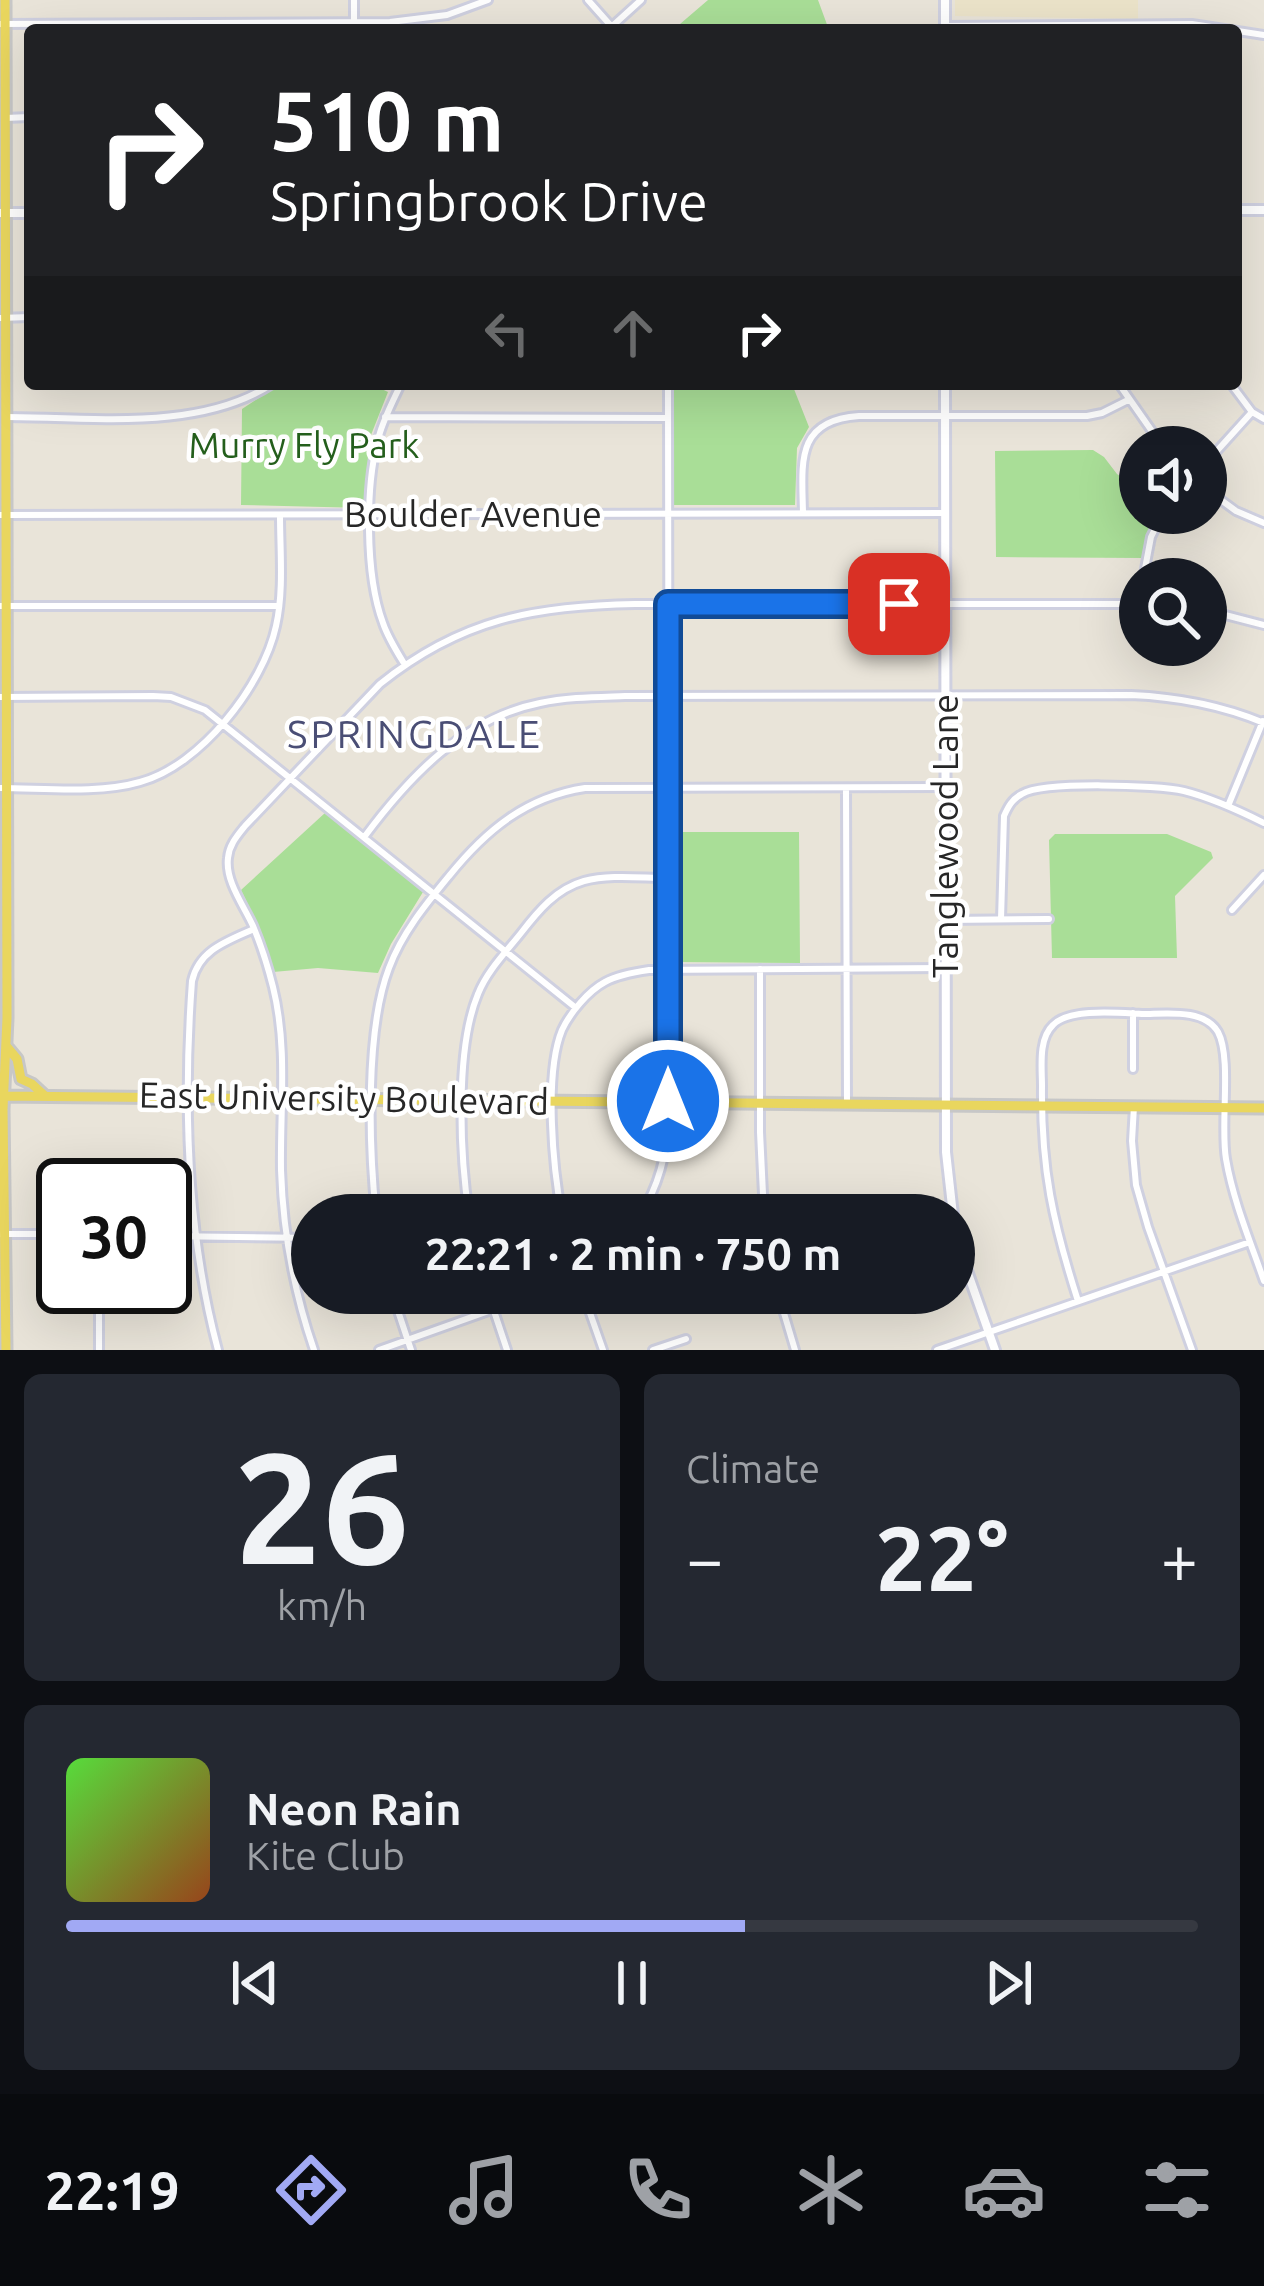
<!DOCTYPE html>
<meta charset="utf-8">
<style>
body{margin:0;font-family:Ubuntu,sans-serif;background:#242831;color:#f1f3f6;height:100vh;display:flex;flex-direction:column;font-size:45px;white-space:nowrap}
*{box-sizing:border-box;margin:0}
p{font-size:39px;color:#9ea1a6}
.icon{flex:none;width:66px;height:66px;fill:none;stroke:currentColor;stroke-width:2;stroke-linecap:round;stroke-linejoin:round}
.map{position:relative;height:1350px;overflow:hidden}
.sheet{display:flex;flex-direction:column;gap:24px;padding:24px;background:#0d0f14;flex:1}
.sheet>*{flex:none}
.top-card{position:absolute;left:24px;top:24px;width:1218px;height:366px;border-radius:12px;box-shadow:0 12px 48px #0002;background:#202124;color:#fff;overflow:hidden}
.controls{position:absolute;left:1119px;top:426px;display:grid;gap:24px}
.controls a{display:grid;place-items:center;width:108px;height:108px;border-radius:50%;background:#171b24;box-shadow:0 12px 48px #0002;font-size:60px}
.speed{position:absolute;left:36px;top:1158px;display:flex;gap:24px;font-size:60px;font-weight:700;text-align:center}
.speed>*{display:grid;place-content:center;width:156px;height:156px;border-radius:50%;background:#171b24;box-shadow:0 12px 48px #0002;line-height:1}
.speed .limit{border:6px solid #111;border-radius:18px;background:#fff;color:#111}
.pin{position:absolute;display:grid;place-items:center;width:102px;height:102px;color:#fff;margin:-51px;border-radius:24px;box-shadow:0 6px 18px #0006}
.me{position:absolute;width:132px;margin:-66px;rotate:0deg;stroke-linejoin:round;filter:drop-shadow(0 0 9px #0008)}
.turn{display:flex;align-items:center;gap:42px;height:252px;padding:0 48px;font-size:54px}
.turn .icon{width:156px;height:156px;stroke-width:2.5}
.turn b{display:block;font-size:84px;line-height:102px}
.lanes{display:flex;align-items:center;height:114px;padding:0 48px;background:#0003;justify-content:center;gap:60px;direction:ltr}
.lanes .off{opacity:.35}
.big{font-size:90px;font-weight:700;line-height:1.1}
.sheet .tile{flex:1;display:flex;flex-direction:column;justify-content:center;gap:18px;min-width:0;padding:0 42px;border-radius:18px;background:#242831}
.sheet .dial{align-items:center;gap:0}
.dial b{font-size:156px;line-height:1}
.song{display:flex;align-items:center;gap:36px}
.cover{width:144px;height:144px;border-radius:18px;background:linear-gradient(135deg,hsl(110 70% 55%),hsl(20 70% 35%))}
.played{height:12px;border-radius:6px;background:linear-gradient(90deg,#a1a9f4 60%,#363941 60%)}
.keys{display:flex;justify-content:space-around;direction:ltr}
.heat{display:flex;justify-content:space-between;align-items:center;font-size:66px;direction:ltr}
.sheet .tiles{flex:1;display:grid;gap:24px;grid-template-columns:1fr 1fr}
.tile:last-child{grid-column:span 2}
.trip{position:absolute;left:291px;top:1194px;width:684px;height:120px;border-radius:60px;background:#171b24;box-shadow:0 12px 48px #0002;font-weight:700;line-height:120px;text-align:center}
.menu{display:flex;height:192px;justify-content:space-around;align-items:center;background:#090b0e;color:#9ea1a6}
.menu .icon{width:84px;height:84px}
.menu .on{color:#a1a9f4}
.menu b{font-size:54px;color:#f1f3f6}
.map>svg:first-child{display:block}
</style>
<div class="map">
<svg width="1264" height="1350" viewBox="0 0 1264 1350">
<rect width="100%" height="100%" fill="#e9e4d9"/>
<path fill="#ebe3c9" d="M 955,0 L 1138,0 L 1138,19 L 955,16 Z"/>
<path fill="#a9de97" d="M 708,0 L 818,0 L 829,30 L 673,30 Z
M 280,384 L 371,384 L 388,392 L 371,435 L 364,508 L 241,505 L 242,409 Z
M 672,384 L 792,384 L 809,427 L 797,448 L 795,505 L 673,505 Z
M 1093,450 L 1104,457 L 1117,474 L 1140,491 L 1140,513 L 1158,513 L 1160,517 L 1145,558 L 996,557 L 995,451 Z
M 326,812 L 423,892 L 391,944 L 378,973 L 318,968 L 273,972 L 257,923 L 241,890 Z
M 672,832 L 799,832 L 800,963 L 673,962 Z
M 1055,834 L 1167,834 L 1211,852 L 1213,858 L 1175,896 L 1177,958 L 1052,958 L 1049,840 Z"/>
<g fill="none" stroke-linecap="round" stroke-linejoin="round">
<defs>
<path id="street" d="M 588,0 L 612,27
M 0,24 L 390,22 L 447,15 L 488,0
M 945,26 L 1192,24 L 1264,35
M 354,30 L 354,0
M 608,30 L 641,0
M 5,118 L 30,117
M 0,318 L 30,317
M 401,384 C 393,401 384,418 379,436 C 365,485 365,575 383,623 C 388,638 397,652 405,665
M 1119,384 L 1163,447
M 1231,384 L 1252,412 L 1264,419
M 6,417 C 90,417 199,432 272,384
M 385,417 L 668,418
M 1206,463 L 1252,412
M 1206,489 L 1236,511 L 1264,523
M 803,513 C 802,463 795,420 859,416 L 1087,416 L 1102,413 L 1128,400
M 0,515 L 944,513
M 1143,579 L 1151,537 L 1163,513
M 0,606 L 278,606
M 1206,610 L 1264,625
M 0,697 L 153,696 L 171,697 L 205,710 L 576,1008
M 0,788 C 43,788 99,794 140,782 C 200,766 263,686 276,626 C 284,591 280,551 280,515
M 846,788 L 847,1102
M 1228,806 L 1263,721
M 365,836 C 409,777 464,718 540,703 C 568,697 596,697 625,696 L 1131,695 C 1178,697 1221,705 1264,723
M 1232,910 L 1264,875
M 1001,919 L 1004,816 C 1008,807 1012,799 1022,794 C 1044,781 1157,785 1184,791 C 1212,798 1238,810 1264,823
M 945,920 L 1049,919
M 760,969 L 760,1132 L 764,1215
M 1133,1069 L 1133,1013
M 1134,1106 L 1132,1141 L 1136,1185 L 1148,1227 L 1192,1350
M 376,1215 C 369,1147 365,1031 389,968 C 402,933 426,904 449,876 C 486,830 526,797 585,788 L 945,787
M 469,1215 C 460,1155 455,1049 478,994 C 487,971 506,952 521,933 C 538,911 556,889 584,881 C 610,874 641,878 668,878
M 562,1215 C 553,1169 544,1074 562,1030 C 570,1013 588,991 605,982 C 618,975 635,972 649,970 L 945,968
M 640,1215 C 659,1186 666,1155 669,1120 L 668,384
M 0,1234 L 63,1234
M 165,1236 L 312,1238
M 392,1293 L 411,1350
M 488,1293 L 507,1350
M 583,1293 L 603,1350
M 778,1293 L 795,1350
M 1078,1301 C 1053,1223 1041,1169 1042,1086 C 1042,1068 1038,1039 1053,1025 C 1069,1008 1119,1013 1142,1014 C 1165,1014 1204,1008 1218,1032 C 1232,1058 1220,1125 1226,1159 C 1233,1200 1250,1241 1264,1281
M 783,1308 L 827,1293
M 99,1350 L 99,1287
M 218,1350 C 186,1231 183,1104 192,981 C 199,950 227,941 254,929
M 314,1350 C 294,1292 283,1232 281,1170 C 280,1109 288,1047 273,987 C 268,967 261,945 253,926 C 244,906 225,881 228,858 C 229,845 237,836 245,826 L 380,684 C 461,619 534,606 635,604 L 1140,604
M 379,1350 L 539,1293
M 653,1350 L 686,1339
M 937,1350 L 1250,1242"/>
<path id="secondary" d="M 945,0 L 945,30
M 1236,210 L 1264,210
M 0,213 L 30,213
M 945,384 L 946,1152 L 953,1215
M 954,1219 L 959,1248 L 995,1350"/>
<path id="primary" d="M 5,0 L 7,1018 L 3,1109 L 6,1350
M 7,1047 L 17,1059 L 21,1079 L 32,1084 L 45,1096
M 0,1096 L 1264,1108"/>
</defs>
<use href="#street" stroke="#cfd0e0" stroke-width="12"/>
<use href="#secondary" stroke="#cfd0e0" stroke-width="14"/>
<use href="#primary" stroke="#c7c7c7" stroke-width="15"/>
<use href="#street" stroke="#fff" stroke-width="6"/>
<use href="#secondary" stroke="#fff" stroke-width="8"/>
<use href="#primary" stroke="#e9d65e" stroke-width="9"/>
</g>
<g fill="none" stroke-linecap="round" stroke-linejoin="round">
<defs>
<path id="route" d="M 668,1101 L 668,604 L 899,604"/>
</defs>
<use href="#route" stroke="#114b97" stroke-width="30"/>
<use href="#route" stroke="#1a73e8" stroke-width="21"/>
</g>
<g text-anchor="middle" stroke-width="9" stroke-linejoin="round" paint-order="stroke">
<g font-size="36" fill="#245f1c" stroke="#fff">
<text x="304" y="458">Murry Fly Park</text>
</g>
<g font-size="36" fill="#272727" stroke="#fff">
<text x="473" y="527">Boulder Avenue</text>
<text transform="translate(945 836) rotate(-90)" y="13">Tanglewood Lane</text>
<text transform="translate(344 1098) rotate(1)" y="13">East University Boulevard</text>
</g>
<g font-size="39" letter-spacing="3" fill="#4a4e75" stroke="#fff">
<text x="415" y="748">SPRINGDALE</text>
</g>
</g>
</svg>
<div class="controls">
<a><svg class="icon" aria-label="sound" viewBox="0 0 24 24"><path d="M4 9h4l5-4v14l-5-4H4zM17 9q2 3 0 6"/></svg></a>
<a><svg class="icon" aria-label="search" viewBox="0 0 24 24"><circle cx="10" cy="10" r="6"/><path d="M15 15l6 6"/></svg></a>
</div>
<div class="speed"><div class="limit">30</div></div>
<div class="pin" style="left:899px;top:604px;background:#d93025"><svg class="icon" aria-label="arrive" viewBox="0 0 24 24"><path d="M6 21V4h12l-3 4 3 4H6"/></svg></div>
<svg class="me" style="left:668px;top:1101px" viewBox="-20 -20 40 40"><circle r="17" fill="#1a73e8" stroke="#fff" stroke-width="3"/><path d="M0-11L8 9 0 5-8 9z" fill="#fff"/></svg>
<div class="trip">22:21 · 2 min · 750 m</div>
<div class="top-card">
<div class="turn"><svg class="icon" aria-label="right" viewBox="0 0 24 24"><path d="M7 20v-9h11M14 6l5 5-5 5"/></svg><div><b>510 m</b>Springbrook Drive</div></div>
<div class="lanes"><svg class="icon off" aria-label="left" viewBox="0 0 24 24"><path d="M17 20v-9H6M10 6l-5 5 5 5"/></svg><svg class="icon off" aria-label="ahead" viewBox="0 0 24 24"><path d="M12 20V5M6 11l6-6 6 6"/></svg><svg class="icon" aria-label="right" viewBox="0 0 24 24"><path d="M7 20v-9h11M14 6l5 5-5 5"/></svg></div>
</div>
</div>
<section class="sheet">
<div class="tiles">
<div class="tile dial"><b>26</b><p>km/h</p></div>
<div class="tile"><p>Climate</p>
<div class="heat"><a>−</a><b class="big">22°</b><a>+</a></div>
</div>
<div class="tile">
<div class="song"><i class="cover"></i><div><b>Neon Rain</b><p>Kite Club</p></div></div>
<div class="played"></div>
<div class="keys"><svg class="icon" aria-label="previous" viewBox="0 0 24 24"><path d="M18 5L8 12l10 7zM5 5v14"/></svg><svg class="icon" aria-label="pause" viewBox="0 0 24 24"><path d="M8 5v14M16 5v14"/></svg><svg class="icon" aria-label="next" viewBox="0 0 24 24"><path d="M6 5l10 7-10 7zM19 5v14"/></svg></div>
</div>
</div>
</section>
<nav class="menu">
<b>22:19</b>
<svg class="icon on" aria-label="directions" viewBox="0 0 24 24"><path d="M12 3l9 9-9 9-9-9zM9 14v-3h6M13 9l2 2-2 2"/></svg>
<svg class="icon" aria-label="music" viewBox="0 0 24 24"><path d="M9 18V5l10-2v13"/><circle cx="6" cy="18" r="3"/><circle cx="16" cy="16" r="3"/></svg>
<svg class="icon" aria-label="phone" viewBox="0 0 24 24"><path d="M5 4h4l2 5-3 2q2 4 5 5l2-3 5 2v4C11 20 4 13 5 4z"/></svg>
<svg class="icon" aria-label="climate" viewBox="0 0 24 24"><path d="M12 3v18M4 7l16 10M4 17L20 7"/></svg>
<svg class="icon" aria-label="car" viewBox="0 0 24 24"><path d="M5 17H2v-5l4-1 3-4h7l3 4 3 1v5h-3M9 17h6M6 11h13"/><circle cx="7" cy="17" r="2"/><circle cx="17" cy="17" r="2"/></svg>
<svg class="icon" aria-label="filters" viewBox="0 0 24 24"><path d="M4 7h16M4 17h16"/><circle cx="9" cy="7" r="2"/><circle cx="15" cy="17" r="2"/></svg>
</nav>
